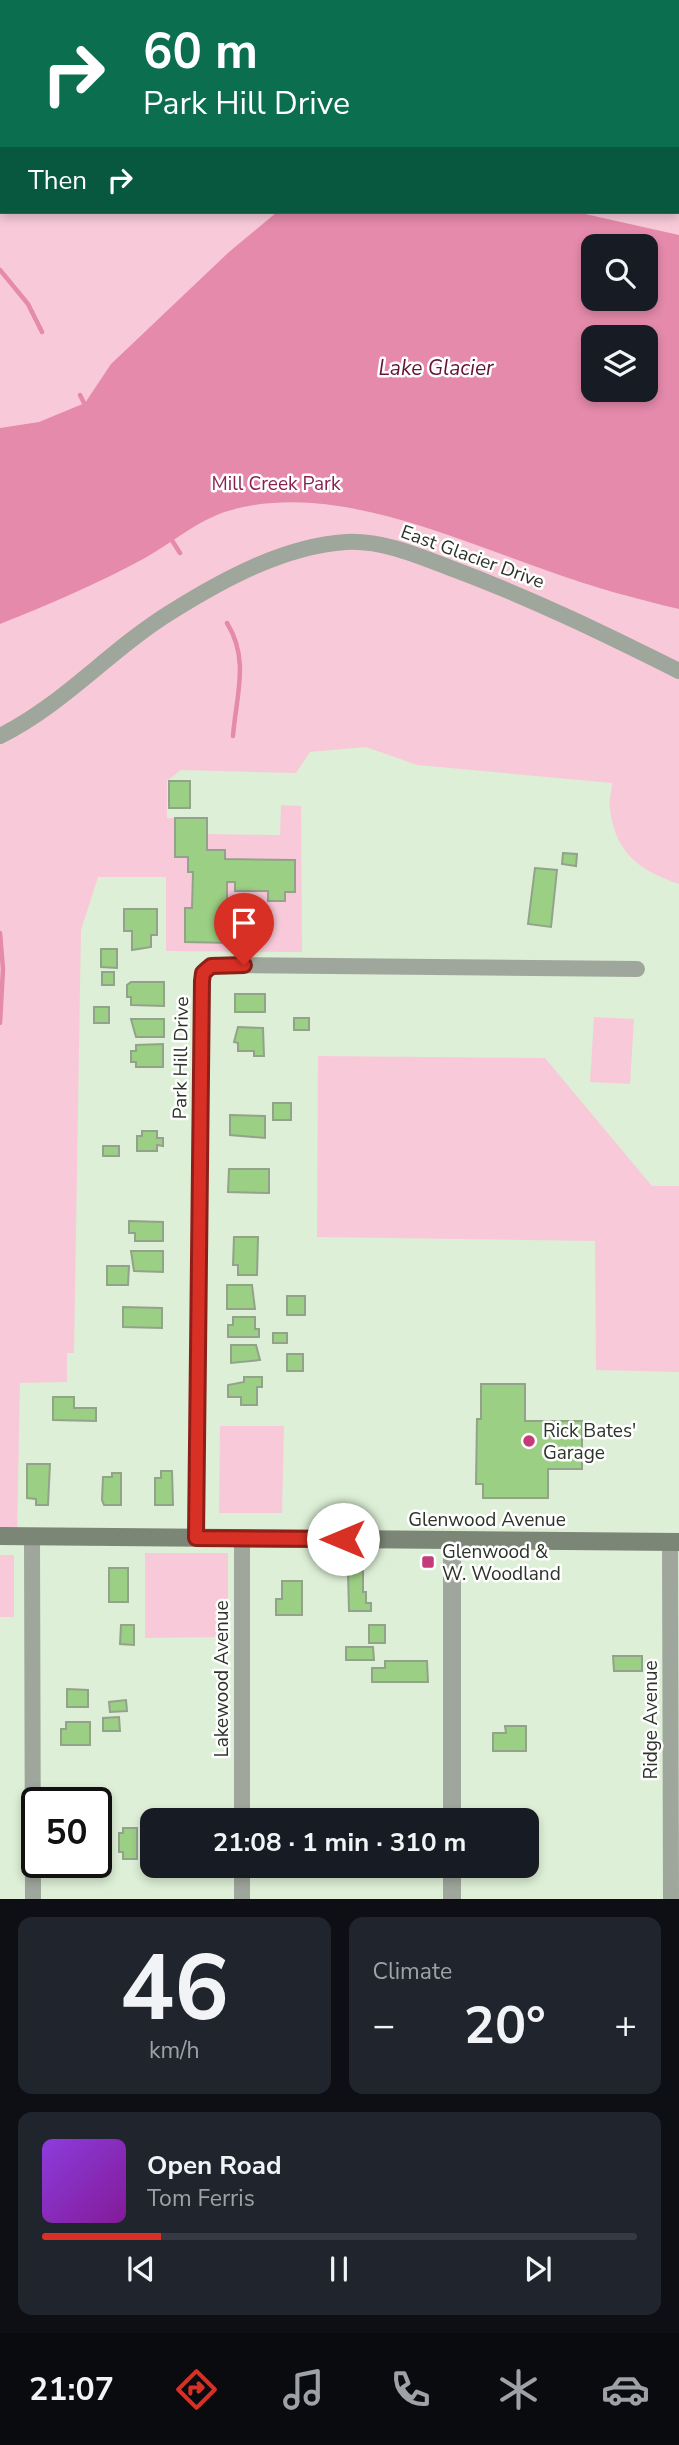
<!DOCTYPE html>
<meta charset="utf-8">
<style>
body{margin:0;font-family:"Nunito Sans",sans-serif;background:#20242c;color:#f1f3f6;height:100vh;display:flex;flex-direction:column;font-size:26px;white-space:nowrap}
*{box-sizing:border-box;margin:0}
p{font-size:23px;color:#9ea1a6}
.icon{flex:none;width:38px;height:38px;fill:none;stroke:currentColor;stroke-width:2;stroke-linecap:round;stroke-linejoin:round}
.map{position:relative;height:1899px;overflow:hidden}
.details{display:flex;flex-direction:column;gap:18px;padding:18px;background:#0d0f14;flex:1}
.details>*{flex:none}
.top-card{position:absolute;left:0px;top:0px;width:679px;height:214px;box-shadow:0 4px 10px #0003;background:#0b6e4f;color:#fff;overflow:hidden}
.fabs{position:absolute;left:581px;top:234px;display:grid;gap:14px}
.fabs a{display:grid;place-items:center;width:77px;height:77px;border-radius:14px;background:#171b24;box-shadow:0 4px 10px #0003;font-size:35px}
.speed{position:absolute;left:21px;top:1787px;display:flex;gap:14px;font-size:35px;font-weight:700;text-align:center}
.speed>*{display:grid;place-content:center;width:91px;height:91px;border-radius:50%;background:#171b24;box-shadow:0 4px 10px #0003;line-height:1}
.speed .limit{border:4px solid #111;border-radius:10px;background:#fff;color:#111}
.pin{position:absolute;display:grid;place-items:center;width:60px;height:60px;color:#fff;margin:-72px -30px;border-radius:50% 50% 50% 0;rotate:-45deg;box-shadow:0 0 7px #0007}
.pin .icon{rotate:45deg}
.me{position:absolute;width:77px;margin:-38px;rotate:270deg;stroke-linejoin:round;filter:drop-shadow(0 0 5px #0008)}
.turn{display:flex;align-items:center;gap:24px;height:147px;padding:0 28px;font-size:32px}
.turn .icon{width:91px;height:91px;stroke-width:2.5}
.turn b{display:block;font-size:49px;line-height:60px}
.then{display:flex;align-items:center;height:66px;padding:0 28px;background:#0003;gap:14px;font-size:26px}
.big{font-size:52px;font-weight:700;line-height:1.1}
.details .tile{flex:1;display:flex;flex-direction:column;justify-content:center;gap:10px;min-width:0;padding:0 24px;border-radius:14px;background:#20242c}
.details .dial{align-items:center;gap:0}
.dial b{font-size:91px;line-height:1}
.song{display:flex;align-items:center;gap:21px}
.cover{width:84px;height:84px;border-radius:10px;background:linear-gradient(135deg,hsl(270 70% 55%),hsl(290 70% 35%))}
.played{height:7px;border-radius:4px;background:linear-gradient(90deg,#d93025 20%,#363941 20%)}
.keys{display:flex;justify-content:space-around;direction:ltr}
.heat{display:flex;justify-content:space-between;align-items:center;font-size:38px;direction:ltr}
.details .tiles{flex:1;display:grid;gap:18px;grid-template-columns:1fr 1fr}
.tile:last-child{grid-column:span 2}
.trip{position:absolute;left:140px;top:1808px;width:399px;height:70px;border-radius:14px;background:#171b24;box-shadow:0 4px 10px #0003;font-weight:700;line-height:70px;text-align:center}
.tabs{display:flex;height:112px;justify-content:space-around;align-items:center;background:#090b0e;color:#9ea1a6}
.tabs .icon{width:49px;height:49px}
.tabs .active{color:#d93025}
.tabs b{font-size:32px;color:#f1f3f6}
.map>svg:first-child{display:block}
</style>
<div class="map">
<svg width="679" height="1899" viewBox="0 0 679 1899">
<rect width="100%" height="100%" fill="#ddefd6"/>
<path fill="#f8cad9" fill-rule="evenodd" d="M 0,0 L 484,2 L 2,2 L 2,212 L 677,212 L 679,49 L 679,884 C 640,871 615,853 610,809 C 608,801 612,791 612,783 L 417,765 L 366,747 L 310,752 L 296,773 L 181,770 L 167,781 L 167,818 L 175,818 L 175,857 L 188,857 L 188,872 L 193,872 L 192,908 L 185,908 L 185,942 L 231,942 L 232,909 L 227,909 L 227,882 L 235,882 L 235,891 L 295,891 L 295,860 L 225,859 L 225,850 L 207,850 L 207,834 L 280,835 L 281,805 L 301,806 L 302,952 L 166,951 L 166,877 L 98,877 L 81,930 L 74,1353 L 67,1353 L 67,1382 L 20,1383 L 17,1536 L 0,1536 ZM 593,247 L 646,247 L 646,299 L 593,299 ZM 593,338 L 646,338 L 646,390 L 593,390 Z
M 594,1017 L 634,1019 L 630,1084 L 590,1082 Z
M 318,1056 L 545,1058 L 652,1186 L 679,1186 L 679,1372 L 596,1370 L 595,1241 L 317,1237 Z
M 220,1426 L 284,1426 L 282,1513 L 219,1513 Z
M 145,1553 L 228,1553 L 228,1637 L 145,1638 Z
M 0,1555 L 14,1555 L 14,1617 L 0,1617 Z"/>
<path fill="#e58aab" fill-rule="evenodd" d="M 277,212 L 576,212 L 679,235 L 679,609 C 636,599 593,587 551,572 C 454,539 332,480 228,511 C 198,520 172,543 145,558 C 97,584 50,604 0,624 L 0,428 L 39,422 L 85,403 L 111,364 L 229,252 ZM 593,247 L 646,247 L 646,299 L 593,299 ZM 593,338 L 646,338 L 646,390 L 593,390 Z"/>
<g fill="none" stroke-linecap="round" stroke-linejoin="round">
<path stroke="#e58aab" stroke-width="4.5" d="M 0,270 L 28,304 L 42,332
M 80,395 L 84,403
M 173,542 L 180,553
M 227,623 C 250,660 236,696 233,736
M 0,933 L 3,969 L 0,1023"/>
</g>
<path fill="#9bcf83" stroke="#93a38b" stroke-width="2" d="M 169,781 L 190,781 L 190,808 L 169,808 Z
M 175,818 L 207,818 L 207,850 L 225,850 L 225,859 L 295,860 L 295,892 L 285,892 L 285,901 L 268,901 L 268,891 L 235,891 L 235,882 L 227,882 L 227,909 L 232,909 L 231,943 L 185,942 L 185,908 L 192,908 L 193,872 L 188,872 L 188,857 L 175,857 Z
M 563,853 L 577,854 L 576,866 L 562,864 Z
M 535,868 L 557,870 L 551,927 L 528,924 Z
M 124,909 L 157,909 L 157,935 L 151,935 L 151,947 L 132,950 L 132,931 L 124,931 Z
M 101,949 L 117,949 L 117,968 L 101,967 Z
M 102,972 L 114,972 L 114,985 L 102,985 Z
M 131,982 L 164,982 L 164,1006 L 131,1005 L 131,997 L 127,997 L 127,985 Z
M 235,994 L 265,994 L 265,1012 L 235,1012 Z
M 94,1007 L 109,1007 L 109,1023 L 94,1023 Z
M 294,1018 L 309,1018 L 309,1030 L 294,1030 Z
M 131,1019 L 164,1019 L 164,1037 L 136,1037 Z
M 238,1027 L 263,1028 L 264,1056 L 254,1056 L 254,1051 L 238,1051 L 238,1043 L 234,1042 Z
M 163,1044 L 163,1067 L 136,1067 L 136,1062 L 131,1062 L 131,1051 L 136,1051 L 136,1045 Z
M 273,1103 L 291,1103 L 291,1120 L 273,1120 Z
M 230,1115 L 265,1116 L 265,1138 L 230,1135 Z
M 142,1131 L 157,1131 L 157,1138 L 163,1138 L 163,1146 L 157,1145 L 157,1151 L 137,1151 L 137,1136 L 142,1136 Z
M 103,1146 L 119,1146 L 119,1156 L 103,1156 Z
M 229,1169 L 269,1169 L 269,1193 L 228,1192 Z
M 129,1221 L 163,1222 L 163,1241 L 135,1241 L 135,1233 L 129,1233 Z
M 234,1237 L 258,1237 L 257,1275 L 238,1275 L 238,1265 L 233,1265 Z
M 131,1251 L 163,1251 L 163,1272 L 134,1271 Z
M 107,1266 L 129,1266 L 128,1285 L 107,1285 Z
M 227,1285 L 252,1285 L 255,1309 L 227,1309 Z
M 287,1296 L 305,1296 L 305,1315 L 287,1315 Z
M 123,1307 L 162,1308 L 162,1328 L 123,1327 Z
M 233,1317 L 255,1317 L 255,1329 L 259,1329 L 259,1337 L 228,1337 L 228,1325 L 233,1325 Z
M 273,1333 L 287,1333 L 287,1343 L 273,1343 Z
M 231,1345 L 256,1345 L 260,1360 L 231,1363 Z
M 287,1354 L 303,1354 L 303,1371 L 287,1371 Z
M 244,1377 L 262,1377 L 262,1387 L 257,1387 L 257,1405 L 241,1405 L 241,1397 L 228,1397 L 228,1385 L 244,1382 Z
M 481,1384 L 525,1384 L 525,1421 L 582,1421 L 582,1469 L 548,1469 L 548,1498 L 483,1498 L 483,1484 L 476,1484 L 477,1419 L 481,1419 Z
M 53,1397 L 74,1397 L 74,1408 L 96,1408 L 96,1421 L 53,1420 Z
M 27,1464 L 50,1464 L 48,1505 L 36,1505 L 36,1499 L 27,1498 Z
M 161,1471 L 172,1471 L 173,1505 L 155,1505 L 155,1478 L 161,1478 Z
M 112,1473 L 121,1473 L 121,1505 L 104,1505 L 102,1500 L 103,1477 L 112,1477 Z
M 109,1568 L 128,1568 L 128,1602 L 109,1602 Z
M 348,1571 L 363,1571 L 363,1592 L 366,1592 L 366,1603 L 371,1603 L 371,1611 L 349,1611 Z
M 282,1581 L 302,1581 L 302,1615 L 276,1615 L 276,1599 L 282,1599 Z
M 121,1625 L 134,1625 L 134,1645 L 120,1644 Z
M 369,1625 L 385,1625 L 385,1643 L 369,1643 Z
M 346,1647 L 373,1647 L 374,1660 L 346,1660 Z
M 613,1656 L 642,1656 L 642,1671 L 614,1671 Z
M 385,1661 L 427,1661 L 428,1682 L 372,1682 L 372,1668 L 385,1668 Z
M 67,1689 L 88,1690 L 88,1707 L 67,1707 Z
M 126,1700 L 127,1711 L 110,1712 L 109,1702 Z
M 119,1717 L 120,1731 L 103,1731 L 103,1718 Z
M 66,1722 L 90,1722 L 90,1745 L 61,1745 L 61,1729 L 66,1729 Z
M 505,1726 L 526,1726 L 526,1751 L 493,1751 L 493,1733 L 506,1733 Z
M 123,1828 L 137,1828 L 137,1859 L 123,1859 L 123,1852 L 119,1852 L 119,1833 L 123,1833 Z"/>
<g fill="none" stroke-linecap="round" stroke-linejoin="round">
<path stroke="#9fa69c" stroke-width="16" d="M 0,736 C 63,705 111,649 171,612 C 222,580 284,546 346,542 C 383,540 419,556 453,569 C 531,598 605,634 679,671
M 32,1537 L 33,1899
M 196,1538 L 202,981 L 206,969 L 219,965 L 637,969
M 242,1538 L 242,1820
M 670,1542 L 671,1899
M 242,1866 L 242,1899"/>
<path stroke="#9fa69c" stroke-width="18" d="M 452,1540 L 452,1820
M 452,1866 L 452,1899"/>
<path stroke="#7b8677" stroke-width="18" d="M 0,1536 L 679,1542"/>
</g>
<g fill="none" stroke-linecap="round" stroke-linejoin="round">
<defs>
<path id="route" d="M 244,965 L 211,966 L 203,973 L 202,981 L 196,1538 L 343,1539"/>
</defs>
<use href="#route" stroke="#8d1f18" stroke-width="18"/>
<use href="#route" stroke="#d93025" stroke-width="12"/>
</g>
<g fill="#c43b78" stroke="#fff" stroke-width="2.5">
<circle cx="529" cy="1441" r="7"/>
<rect x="421" y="1555" width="14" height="14" rx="3.5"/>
</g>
<g text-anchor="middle" stroke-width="5" stroke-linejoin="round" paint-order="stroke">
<g font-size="19" fill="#8a2051" stroke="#fff">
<text x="276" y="490">Mill Creek Park</text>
</g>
<g font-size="19" fill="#2c3329" stroke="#fff">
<text transform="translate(473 556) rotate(20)" y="7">East Glacier Drive</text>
<text transform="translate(180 1058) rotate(-89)" y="7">Park Hill Drive</text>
<text x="487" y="1526">Glenwood Avenue</text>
<text transform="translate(221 1679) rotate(-90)" y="7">Lakewood Avenue</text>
<text transform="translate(650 1720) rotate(-90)" y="7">Ridge Avenue</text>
</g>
<g font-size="19" fill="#2c3329" stroke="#fff" text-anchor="start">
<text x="543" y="1437">Rick Bates'<tspan x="543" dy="22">Garage</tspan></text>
<text x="442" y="1558">Glenwood &amp;<tspan x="442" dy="22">W. Woodland</tspan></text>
</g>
<g font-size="21" font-style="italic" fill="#65153a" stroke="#fff">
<text x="436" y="375">Lake Glacier</text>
</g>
</g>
</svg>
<div class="fabs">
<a><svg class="icon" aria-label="search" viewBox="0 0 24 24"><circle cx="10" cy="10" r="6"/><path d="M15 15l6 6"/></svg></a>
<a><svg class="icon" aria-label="layers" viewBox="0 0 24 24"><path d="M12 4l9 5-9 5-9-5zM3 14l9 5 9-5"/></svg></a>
</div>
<div class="speed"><div class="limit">50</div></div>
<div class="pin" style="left:244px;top:965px;background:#d93025"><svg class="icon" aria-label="arrive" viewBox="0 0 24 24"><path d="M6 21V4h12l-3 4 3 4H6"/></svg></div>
<svg class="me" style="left:343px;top:1539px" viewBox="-20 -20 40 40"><circle r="19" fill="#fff"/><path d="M0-13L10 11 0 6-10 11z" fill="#d93025"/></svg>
<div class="trip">21:08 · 1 min · 310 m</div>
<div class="top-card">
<div class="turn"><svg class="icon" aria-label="right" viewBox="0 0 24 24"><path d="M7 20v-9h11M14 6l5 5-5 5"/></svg><div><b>60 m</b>Park Hill Drive</div></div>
<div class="then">Then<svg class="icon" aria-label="right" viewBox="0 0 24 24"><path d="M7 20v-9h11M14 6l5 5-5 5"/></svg></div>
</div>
</div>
<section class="details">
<div class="tiles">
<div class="tile dial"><b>46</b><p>km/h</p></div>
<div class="tile"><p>Climate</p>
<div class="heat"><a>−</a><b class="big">20°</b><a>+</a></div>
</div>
<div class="tile">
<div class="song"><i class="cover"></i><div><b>Open Road</b><p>Tom Ferris</p></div></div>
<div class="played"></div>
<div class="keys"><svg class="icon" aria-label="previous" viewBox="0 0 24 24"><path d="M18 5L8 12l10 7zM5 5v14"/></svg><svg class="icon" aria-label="pause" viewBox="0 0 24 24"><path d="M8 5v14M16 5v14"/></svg><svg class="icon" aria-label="next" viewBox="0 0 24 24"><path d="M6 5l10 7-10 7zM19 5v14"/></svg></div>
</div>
</div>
</section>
<nav class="tabs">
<b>21:07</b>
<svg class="icon active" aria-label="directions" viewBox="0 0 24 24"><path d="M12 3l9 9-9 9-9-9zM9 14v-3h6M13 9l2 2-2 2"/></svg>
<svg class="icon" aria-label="music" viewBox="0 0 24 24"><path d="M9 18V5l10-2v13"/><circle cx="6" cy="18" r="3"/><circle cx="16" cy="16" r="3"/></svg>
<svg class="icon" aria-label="phone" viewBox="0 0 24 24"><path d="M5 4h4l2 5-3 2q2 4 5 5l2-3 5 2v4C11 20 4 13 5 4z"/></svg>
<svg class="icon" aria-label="climate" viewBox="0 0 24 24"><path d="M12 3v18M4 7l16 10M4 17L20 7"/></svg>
<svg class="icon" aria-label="car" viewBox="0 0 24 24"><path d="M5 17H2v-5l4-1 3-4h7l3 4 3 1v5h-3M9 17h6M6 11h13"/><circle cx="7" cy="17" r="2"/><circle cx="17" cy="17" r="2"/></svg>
</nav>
